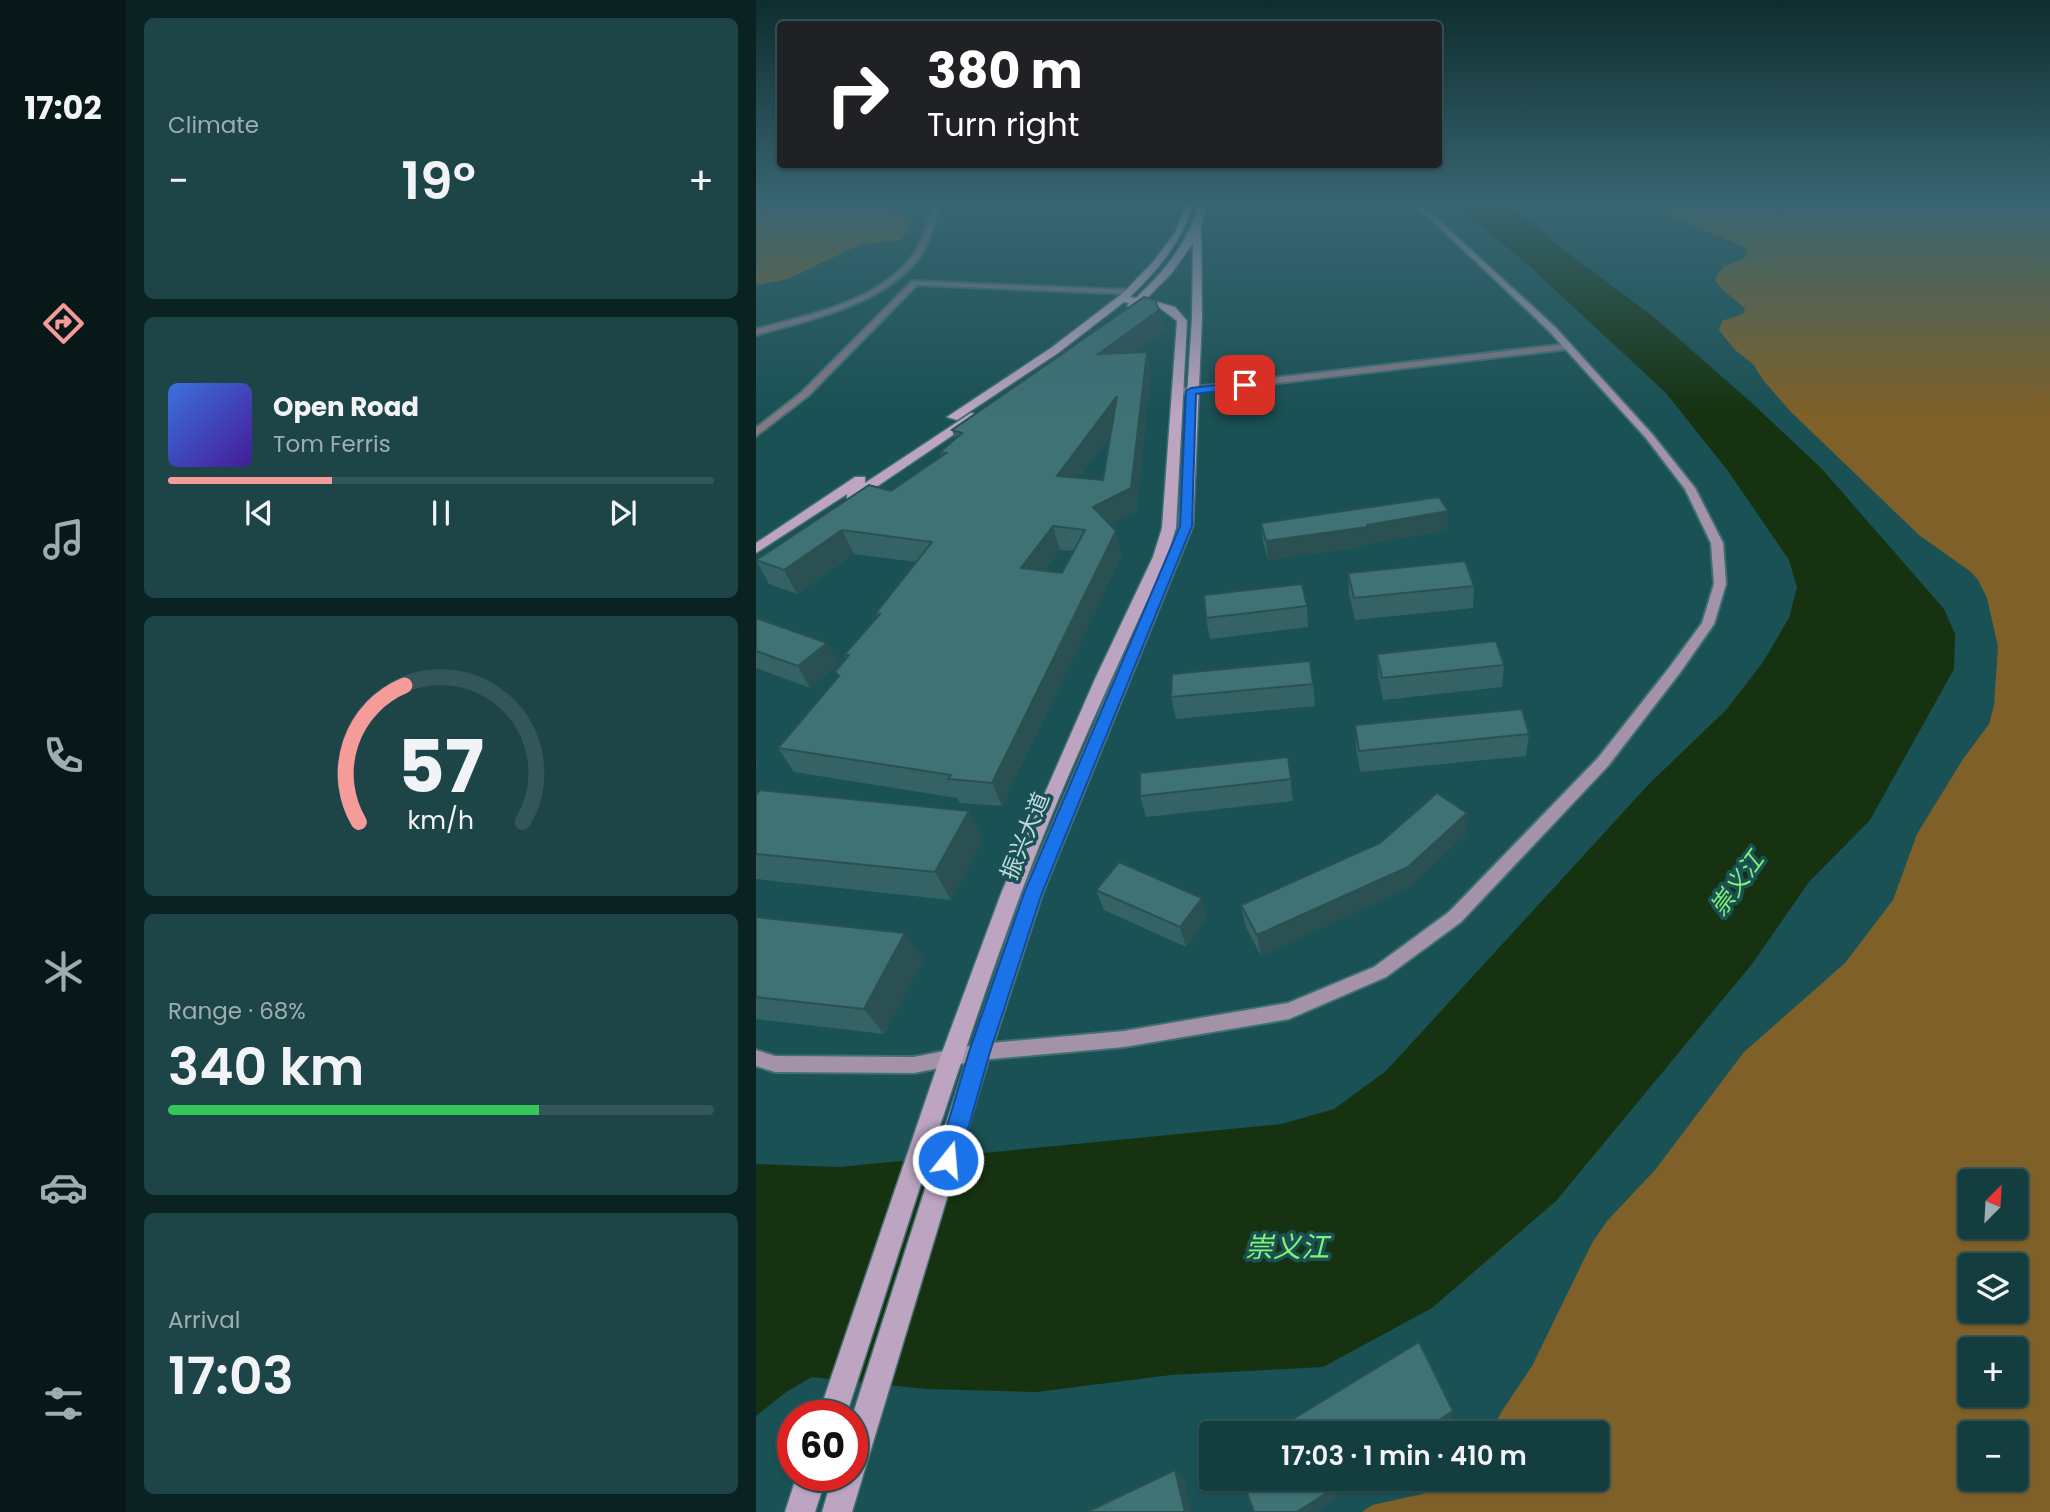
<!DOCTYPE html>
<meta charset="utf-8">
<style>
body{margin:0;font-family:Poppins,"Noto Sans SC",sans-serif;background:#1d4446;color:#f1f3f6;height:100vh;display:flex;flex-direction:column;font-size:26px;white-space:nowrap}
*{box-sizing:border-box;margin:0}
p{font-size:23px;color:#9daeb0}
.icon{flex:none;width:38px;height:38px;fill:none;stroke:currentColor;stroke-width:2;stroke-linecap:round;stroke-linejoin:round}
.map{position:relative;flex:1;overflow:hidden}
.sheet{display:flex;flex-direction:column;gap:18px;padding:18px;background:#0b2223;width:630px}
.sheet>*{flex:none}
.guide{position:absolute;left:21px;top:21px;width:665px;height:147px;border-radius:7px;box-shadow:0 2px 5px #0004,0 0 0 2px #335659;background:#202124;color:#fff;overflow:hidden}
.needle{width:46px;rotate:24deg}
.tools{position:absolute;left:1202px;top:1169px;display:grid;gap:14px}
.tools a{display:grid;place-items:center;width:70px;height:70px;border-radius:7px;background:#143d3f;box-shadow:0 2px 5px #0004,0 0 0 2px #335659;font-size:35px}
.speed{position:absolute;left:21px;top:1400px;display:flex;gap:14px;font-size:35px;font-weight:700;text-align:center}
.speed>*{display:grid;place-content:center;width:91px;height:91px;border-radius:50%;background:#143d3f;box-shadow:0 2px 5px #0004,0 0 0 2px #335659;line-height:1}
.speed .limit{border:10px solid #d22;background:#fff;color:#111}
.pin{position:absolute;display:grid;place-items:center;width:60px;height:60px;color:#fff;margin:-30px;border-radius:14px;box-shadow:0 4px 10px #0006}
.me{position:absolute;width:77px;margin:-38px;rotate:17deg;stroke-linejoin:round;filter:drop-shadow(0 0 5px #0008)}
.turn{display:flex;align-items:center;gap:24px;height:147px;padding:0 35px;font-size:32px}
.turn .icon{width:91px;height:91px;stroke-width:2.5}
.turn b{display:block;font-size:49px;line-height:60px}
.big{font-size:52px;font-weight:600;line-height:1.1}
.sheet .card{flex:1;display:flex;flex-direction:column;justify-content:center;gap:10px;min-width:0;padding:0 24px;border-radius:10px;background:#1d4446}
.sheet .dial{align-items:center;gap:0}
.dial svg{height:182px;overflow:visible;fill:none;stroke:#335659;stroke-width:7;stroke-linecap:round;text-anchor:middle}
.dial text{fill:#f1f3f6;stroke:none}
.song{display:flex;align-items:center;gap:21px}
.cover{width:84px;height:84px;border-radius:10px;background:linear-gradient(135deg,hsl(220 70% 55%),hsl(260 70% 35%))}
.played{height:7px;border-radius:4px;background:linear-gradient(90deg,#f59b9a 30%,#335659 30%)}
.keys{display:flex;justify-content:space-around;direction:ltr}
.heat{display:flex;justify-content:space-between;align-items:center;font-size:38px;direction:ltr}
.charge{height:10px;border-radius:5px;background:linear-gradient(90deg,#34c759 68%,#335659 0)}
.trip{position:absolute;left:443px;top:1421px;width:410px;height:70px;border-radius:7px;background:#143d3f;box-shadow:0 2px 5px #0004,0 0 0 2px #335659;font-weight:600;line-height:70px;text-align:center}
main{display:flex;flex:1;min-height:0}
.menu{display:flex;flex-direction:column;width:126px;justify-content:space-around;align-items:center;background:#081819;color:#9daeb0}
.menu .icon{width:49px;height:49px}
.menu .selected{color:#f59b9a}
.menu b{font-size:32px;color:#f1f3f6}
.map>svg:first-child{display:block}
</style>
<main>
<nav class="menu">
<b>17:02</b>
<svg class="icon selected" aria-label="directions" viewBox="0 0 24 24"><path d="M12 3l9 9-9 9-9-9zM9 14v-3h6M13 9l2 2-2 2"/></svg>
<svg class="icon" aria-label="music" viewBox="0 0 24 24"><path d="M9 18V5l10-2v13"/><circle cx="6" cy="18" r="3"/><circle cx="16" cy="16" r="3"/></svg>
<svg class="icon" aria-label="phone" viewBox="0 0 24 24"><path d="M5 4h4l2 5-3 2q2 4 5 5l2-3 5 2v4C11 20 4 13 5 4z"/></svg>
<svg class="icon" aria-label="climate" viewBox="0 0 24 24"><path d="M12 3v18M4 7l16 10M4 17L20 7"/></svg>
<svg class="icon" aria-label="car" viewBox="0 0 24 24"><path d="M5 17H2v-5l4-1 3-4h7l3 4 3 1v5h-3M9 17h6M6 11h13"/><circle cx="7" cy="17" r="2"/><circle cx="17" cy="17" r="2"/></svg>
<svg class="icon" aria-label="filters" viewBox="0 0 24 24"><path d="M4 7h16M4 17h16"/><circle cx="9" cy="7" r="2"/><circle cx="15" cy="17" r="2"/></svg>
</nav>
<section class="sheet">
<div class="card"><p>Climate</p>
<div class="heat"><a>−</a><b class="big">19°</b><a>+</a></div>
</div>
<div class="card">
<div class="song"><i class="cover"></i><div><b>Open Road</b><p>Tom Ferris</p></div></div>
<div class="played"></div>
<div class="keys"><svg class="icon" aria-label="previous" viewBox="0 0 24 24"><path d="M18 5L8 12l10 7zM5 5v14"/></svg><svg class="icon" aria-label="pause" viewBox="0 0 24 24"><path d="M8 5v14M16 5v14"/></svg><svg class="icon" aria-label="next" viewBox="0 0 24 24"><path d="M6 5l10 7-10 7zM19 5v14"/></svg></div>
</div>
<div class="card dial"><svg viewBox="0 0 100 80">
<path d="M14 69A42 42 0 1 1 86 69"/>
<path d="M14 69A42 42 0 0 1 34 9" stroke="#f59b9a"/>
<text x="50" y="56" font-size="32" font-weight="700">57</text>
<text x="50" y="72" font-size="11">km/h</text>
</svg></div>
<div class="card"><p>Range · 68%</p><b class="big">340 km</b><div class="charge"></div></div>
<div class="card"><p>Arrival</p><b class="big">17:03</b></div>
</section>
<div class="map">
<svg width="1294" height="1512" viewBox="0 0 1294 1512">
<rect width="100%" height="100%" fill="#1a5154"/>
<path fill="#7e6028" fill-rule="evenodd" d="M 0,201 L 95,201 L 138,209 L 150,219 L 152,231 L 144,240 L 105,244 L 32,279 L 0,285 Z
M 876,201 L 1294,201 L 1294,1512 L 606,1512 L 616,1505 L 689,1489 L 702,1479 L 840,1479 L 840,1433 L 736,1433 L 744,1414 L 776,1366 L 836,1243 L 851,1221 L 899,1170 L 988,1052 L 1089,963 L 1137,900 L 1161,834 L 1207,759 L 1233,724 L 1238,705 L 1242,647 L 1231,598 L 1222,580 L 1215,572 L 1163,535 L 1035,412 L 1007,380 L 997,364 L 979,350 L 963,330 L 966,321 L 987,314 L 989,310 C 981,298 964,292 959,278 L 967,267 L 989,258 L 991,248 ZM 1214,1181 L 1260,1181 L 1260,1227 L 1214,1227 ZM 1214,1265 L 1260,1265 L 1260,1311 L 1214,1311 ZM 1214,1349 L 1260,1349 L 1260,1395 L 1214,1395 ZM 1214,1433 L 1260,1433 L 1260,1479 L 1214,1479 Z"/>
<path fill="#163210" d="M 694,201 L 750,201 L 805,248 L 898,317 L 997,404 L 1066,469 L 1188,609 L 1199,634 L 1198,669 L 1114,820 L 1053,882 L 996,964 L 800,1201 L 676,1308 L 567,1367 L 415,1375 L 280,1392 L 170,1389 L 56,1377 L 30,1392 L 0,1416 L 0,1164 L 83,1167 L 526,1124 L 578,1109 L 630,1071 L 893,784 L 971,709 L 1007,662 L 1033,618 L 1041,587 L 1033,560 L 972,471 L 910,393 L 770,263 Z"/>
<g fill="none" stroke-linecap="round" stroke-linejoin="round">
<defs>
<path id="minor" d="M 156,281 L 374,290 L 378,292 L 374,294 L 161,285 L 52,396 L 0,436 L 0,428 L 46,392 Z"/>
<path id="tertiary" d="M 180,201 L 186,201 C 179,217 176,237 167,252 C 135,303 54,320 0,335 L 0,329 C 53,315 126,301 159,252 C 169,237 172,217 180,201 Z
M 810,344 L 814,347 L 813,349 L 421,395 L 416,392 L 421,389 Z"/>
<path id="secondary" d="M 651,201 L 658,201 L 680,218 L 799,327 L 896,434 L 939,488 L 967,543 L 970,584 L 958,624 L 923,674 L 852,766 L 705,922 L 630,977 L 533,1019 L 368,1047 L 224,1060 L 158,1073 L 19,1072 L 0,1066 L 0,1050 L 19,1056 L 158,1057 L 224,1044 L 368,1031 L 532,1003 L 618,967 L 693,912 L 842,758 L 913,668 L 946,623 L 958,584 L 955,543 L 929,489 L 890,438 L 793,331 L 676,220 Z"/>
<path id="primary" d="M 431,201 L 439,201 C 423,245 407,264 374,297 L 380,298 L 385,293 C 413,266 434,239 444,201 L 452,201 L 445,225 L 446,317 L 437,526 L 287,893 L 235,1052 L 96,1512 L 66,1512 L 77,1475 L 96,1475 L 96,1417 L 213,1052 L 267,893 L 395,592 C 350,691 303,791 265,893 C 201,1065 147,1241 90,1416 L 62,1416 L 184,1058 L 246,891 L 339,679 L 397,557 L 406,528 L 421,321 L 404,308 L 384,304 L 376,309 L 371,306 L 373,303 L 368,302 L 302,353 L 201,420 L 191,417 L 295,348 L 367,293 L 397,262 L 419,233 ZM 437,243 L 436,317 L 423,526 L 414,547 L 420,528 L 431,321 L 419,307 L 390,299 L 415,274 Z
M 215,413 L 219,414 L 219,420 L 101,500 L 91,500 L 91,494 L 0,553 L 0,543 L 99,477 L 109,477 L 109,483 Z
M 41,1475 L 71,1475 L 59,1512 L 29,1512 Z"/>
</defs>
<use href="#minor" stroke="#3f6f72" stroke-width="4"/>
<use href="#tertiary" stroke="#3f6f72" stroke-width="4"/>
<use href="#secondary" stroke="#3f6f72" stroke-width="4"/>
<use href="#primary" stroke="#3f6f72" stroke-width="3"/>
<use href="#minor" fill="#837886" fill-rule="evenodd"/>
<use href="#tertiary" fill="#837886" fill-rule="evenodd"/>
<use href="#secondary" fill="#a492a8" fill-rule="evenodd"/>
<use href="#primary" fill="#bda5c2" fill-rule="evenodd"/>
</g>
<path fill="#356265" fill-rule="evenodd" d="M 403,310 L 407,331 L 378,352 L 395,373 L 380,511 L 354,524 L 366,555 L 246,806 L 204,803 L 201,798 L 38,772 L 22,748 L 82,678 L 79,672 L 90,659 L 88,655 L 121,617 L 120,613 L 160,562 L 98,554 L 41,594 L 13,584 L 0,560 L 135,491 L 185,457 L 184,452 L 199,439 L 196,430 ZM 355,434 L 347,480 L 323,478 ZM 304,550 L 318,551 L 306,573 L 289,570 Z
M 505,523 L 691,530 L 612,544 L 612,546 L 512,560 L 507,541 Z
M 592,573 L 718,586 L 717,608 L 599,620 L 593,594 Z
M 551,606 L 552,627 L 454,639 L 450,618 Z
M 0,618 L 71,643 L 83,664 L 54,688 L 0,668 Z
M 621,654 L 748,665 L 746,687 L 627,700 L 622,675 Z
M 557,684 L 559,706 L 420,719 L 415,697 Z
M 599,725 L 773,734 L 770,756 L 604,772 L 600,747 Z
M 532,757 L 537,801 L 390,817 L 384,796 Z
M 0,795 L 227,839 L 195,900 L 0,879 Z
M 711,813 L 710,834 L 652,888 L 505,956 L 489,925 L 485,905 Z
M 340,890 L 451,918 L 430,947 L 348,910 Z
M 0,917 L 167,959 L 128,1034 L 0,1019 Z"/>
<path fill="#2b5052" d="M 403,310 L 407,331 L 347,376 L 342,354 Z
M 391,352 L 395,373 L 380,511 L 343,530 L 337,507 L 375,488 Z
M 361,396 L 366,418 L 308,499 L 301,476 Z
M 692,511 L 691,530 L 612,544 L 612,546 L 512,560 L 510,541 Z
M 297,526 L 304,550 L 273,591 L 265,568 Z
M 86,530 L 98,554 L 41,594 L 28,570 Z
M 360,531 L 366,555 L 246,806 L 236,783 Z
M 71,643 L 83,664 L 54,688 L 42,666 Z
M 0,759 L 4,764 L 0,767 Z
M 213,811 L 227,839 L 195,900 L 179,872 Z
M 711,813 L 710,834 L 652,888 L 505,956 L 501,935 Z
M 446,898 L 451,918 L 430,947 L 424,927 Z
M 149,933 L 167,959 L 128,1034 L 108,1009 Z
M 697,1411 L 694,1424 L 680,1433 L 662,1433 Z
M 419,1470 L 428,1479 L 436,1512 L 429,1512 Z
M 592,1479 L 611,1479 L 560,1512 L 541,1512 Z"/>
<path fill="#3e7275" stroke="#2b5052" stroke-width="2" fill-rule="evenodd" d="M 388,297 L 399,300 L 403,310 L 342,354 L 391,352 L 375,488 L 337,507 L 360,531 L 236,783 L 192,779 L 195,775 L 22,748 L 83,676 L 79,672 L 93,655 L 88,655 L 124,614 L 120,613 L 176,542 L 86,530 L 28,570 L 0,560 L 113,485 L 135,491 L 190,453 L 184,452 L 206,433 L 196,430 ZM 361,396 L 347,480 L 301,476 ZM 297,526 L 329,530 L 306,573 L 265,568 Z
M 683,497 L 692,511 L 611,525 L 611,527 L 510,541 L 505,523 Z
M 709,561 L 718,586 L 598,598 L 592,573 Z
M 546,584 L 551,606 L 450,618 L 448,595 Z
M 0,618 L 71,643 L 42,666 L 0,651 Z
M 740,641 L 748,665 L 626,678 L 621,654 Z
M 554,661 L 557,684 L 415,697 L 416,674 Z
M 766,709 L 773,734 L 603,751 L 599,725 Z
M 532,757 L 535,779 L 384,796 L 384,773 Z
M 4,790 L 213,811 L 179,872 L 0,854 L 0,795 Z
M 681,793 L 711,813 L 652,867 L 501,935 L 485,905 L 624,843 Z
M 363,862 L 446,898 L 424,927 L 340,890 Z
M 0,917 L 149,933 L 108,1009 L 0,997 Z
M 663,1342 L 697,1411 L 662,1433 L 514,1433 Z
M 419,1470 L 429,1512 L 331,1512 Z
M 486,1479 L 592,1479 L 541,1512 L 498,1512 Z"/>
<linearGradient id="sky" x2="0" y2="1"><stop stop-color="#0e2d2e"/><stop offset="0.49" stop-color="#386572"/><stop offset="1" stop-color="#386572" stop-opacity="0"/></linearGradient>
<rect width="1294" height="413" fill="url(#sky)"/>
<path fill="#1a73e8" stroke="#114b97" stroke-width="2" d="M 489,382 L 494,385 L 492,387 L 440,394 L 436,526 L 286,893 L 234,1052 L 203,1160 L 200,1168 L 192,1171 L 184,1168 L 181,1160 L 213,1052 L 268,893 L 424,526 L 430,391 L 435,388 Z"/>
<g text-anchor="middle" stroke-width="7" stroke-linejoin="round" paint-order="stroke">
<g font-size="23" fill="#c0dbdc" stroke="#1a5154">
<text transform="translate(269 836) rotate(-68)" y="8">振兴大道</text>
</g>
<g font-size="24" font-style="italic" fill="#86f370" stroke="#1a5154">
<text transform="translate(981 884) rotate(-54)" y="8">崇义江</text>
</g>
<g font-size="28" font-style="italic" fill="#86f370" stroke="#1a5154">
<text x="531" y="1257">崇义江</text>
</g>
</g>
</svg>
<div class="tools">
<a><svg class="needle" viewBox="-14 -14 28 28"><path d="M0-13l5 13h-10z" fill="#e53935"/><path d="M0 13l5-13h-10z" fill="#9daeb0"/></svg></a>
<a><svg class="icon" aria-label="layers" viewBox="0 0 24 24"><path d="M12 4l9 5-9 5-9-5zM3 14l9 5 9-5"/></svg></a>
<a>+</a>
<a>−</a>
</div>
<div class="speed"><div class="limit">60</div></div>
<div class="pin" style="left:489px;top:385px;background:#d93025"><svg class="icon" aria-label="arrive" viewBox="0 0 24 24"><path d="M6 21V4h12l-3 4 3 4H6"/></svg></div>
<svg class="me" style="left:192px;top:1160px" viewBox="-20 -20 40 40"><circle r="17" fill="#1a73e8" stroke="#fff" stroke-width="3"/><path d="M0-11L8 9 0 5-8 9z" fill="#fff"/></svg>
<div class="trip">17:03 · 1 min · 410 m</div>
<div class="guide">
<div class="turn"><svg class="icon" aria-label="right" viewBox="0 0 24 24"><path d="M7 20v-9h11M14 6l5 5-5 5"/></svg><div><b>380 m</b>Turn right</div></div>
</div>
</div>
</main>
